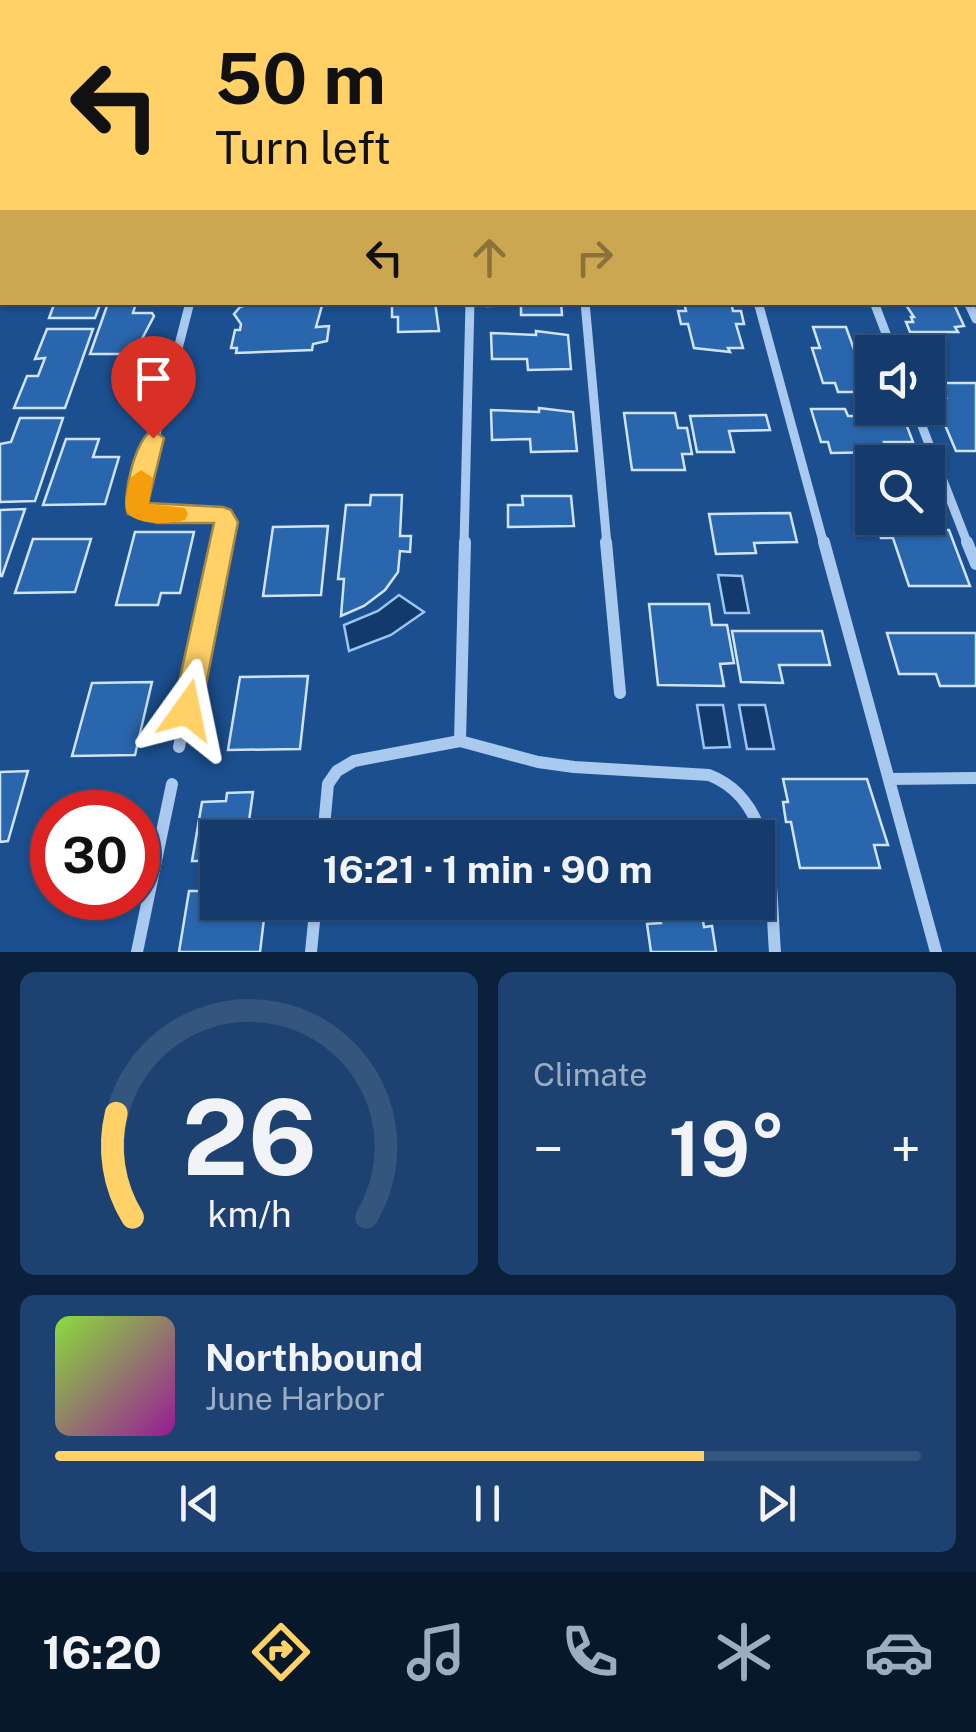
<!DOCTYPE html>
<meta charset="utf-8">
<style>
body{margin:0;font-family:"Public Sans",sans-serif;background:#1d4271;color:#f1f3f6;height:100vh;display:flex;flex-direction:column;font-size:38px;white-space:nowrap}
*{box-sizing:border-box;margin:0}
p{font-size:32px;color:#9dadc1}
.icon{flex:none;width:55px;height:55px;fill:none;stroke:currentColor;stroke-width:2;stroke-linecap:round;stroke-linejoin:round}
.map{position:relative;height:952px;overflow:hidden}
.drawer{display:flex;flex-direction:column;gap:20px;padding:20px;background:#0b203b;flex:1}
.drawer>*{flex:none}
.banner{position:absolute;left:0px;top:0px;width:978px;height:305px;box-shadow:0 2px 8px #0004,0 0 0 2px #33557e;background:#ffd166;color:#111;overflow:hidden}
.tools{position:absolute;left:855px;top:335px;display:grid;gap:20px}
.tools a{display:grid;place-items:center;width:90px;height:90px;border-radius:0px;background:#143b6b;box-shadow:0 2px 8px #0004,0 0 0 2px #33557e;font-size:50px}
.speed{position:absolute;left:30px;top:790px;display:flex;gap:20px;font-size:50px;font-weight:700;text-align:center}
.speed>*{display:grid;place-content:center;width:130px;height:130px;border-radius:50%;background:#143b6b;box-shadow:0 2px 8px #0004,0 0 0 2px #33557e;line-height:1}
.speed .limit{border:15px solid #d22;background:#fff;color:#111}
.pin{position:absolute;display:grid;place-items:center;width:85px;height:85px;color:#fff;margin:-102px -42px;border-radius:50% 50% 50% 0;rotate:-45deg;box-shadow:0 0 10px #0007}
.pin .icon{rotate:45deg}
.me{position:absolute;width:110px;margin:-55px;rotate:12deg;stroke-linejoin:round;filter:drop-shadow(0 0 8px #0008)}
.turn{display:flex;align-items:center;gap:35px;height:210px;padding:0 50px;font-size:45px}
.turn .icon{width:130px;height:130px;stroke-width:2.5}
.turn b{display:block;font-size:70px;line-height:85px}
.lanes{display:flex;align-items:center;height:95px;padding:0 50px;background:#0003;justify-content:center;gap:50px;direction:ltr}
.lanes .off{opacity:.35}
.big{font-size:75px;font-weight:700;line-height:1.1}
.drawer .tile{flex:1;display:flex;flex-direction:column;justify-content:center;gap:15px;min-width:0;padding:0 35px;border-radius:15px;background:#1d4271}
.drawer .dial{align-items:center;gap:0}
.dial svg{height:260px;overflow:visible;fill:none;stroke:#33557e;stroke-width:7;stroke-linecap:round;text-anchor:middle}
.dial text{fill:#f1f3f6;stroke:none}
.song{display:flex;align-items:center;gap:30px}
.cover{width:120px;height:120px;border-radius:15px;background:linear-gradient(135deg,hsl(90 70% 55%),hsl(300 70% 35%))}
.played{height:10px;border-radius:5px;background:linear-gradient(90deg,#ffd166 75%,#33557e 75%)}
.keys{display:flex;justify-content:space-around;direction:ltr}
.heat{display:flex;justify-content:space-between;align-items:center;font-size:55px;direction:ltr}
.drawer .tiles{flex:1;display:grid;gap:20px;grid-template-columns:1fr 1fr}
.tile:last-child{grid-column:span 2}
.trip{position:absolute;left:200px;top:820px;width:575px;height:100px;border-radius:0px;background:#143b6b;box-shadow:0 2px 8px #0004,0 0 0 2px #33557e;font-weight:700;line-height:100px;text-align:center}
.tabs{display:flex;height:160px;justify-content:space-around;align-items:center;background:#08182b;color:#9dadc1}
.tabs .icon{width:70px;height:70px}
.tabs .current{color:#ffd166}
.tabs b{font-size:45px;color:#f1f3f6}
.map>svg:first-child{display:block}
</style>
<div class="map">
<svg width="976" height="952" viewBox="0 0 976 952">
<rect width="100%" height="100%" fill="#1b4f8f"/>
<path fill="#123a6d" stroke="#9cc4f0" stroke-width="2.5" d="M 718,575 L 742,576 L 749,613 L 725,613 Z
M 399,595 L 424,612 L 391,635 L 349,651 L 344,625 L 378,611 Z
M 697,705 L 723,705 L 730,747 L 704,748 Z
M 739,705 L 765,705 L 774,749 L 747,749 Z"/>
<path fill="#2a66ad" stroke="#cfe3fa" stroke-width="2.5" d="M 55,302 L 101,302 L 95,318 L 49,318 Z
M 256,302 L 323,302 L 316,327 L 329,326 L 327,341 L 313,344 L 312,350 L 236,353 L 237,348 L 231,348 L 235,330 L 240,330 L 241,324 L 234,314 L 240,307 Z
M 392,302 L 435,302 L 439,331 L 398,332 L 398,317 L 392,317 Z
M 487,302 L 561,302 L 562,315 L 521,315 L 521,305 L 487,306 Z
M 684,302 L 731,302 L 733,311 L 741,311 L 744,324 L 736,324 L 743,348 L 728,348 L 730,352 L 694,348 L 688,324 L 681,324 L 678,311 L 686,311 Z
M 904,302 L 953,302 L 964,326 L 955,327 L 958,332 L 910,332 L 906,322 L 913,322 L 911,317 L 914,317 Z
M 108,303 L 136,303 L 133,313 L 152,313 L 154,316 L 134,354 L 90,354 Z
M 813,327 L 846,327 L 856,355 L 872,355 L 872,392 L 838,392 L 835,383 L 823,383 L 812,348 L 820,348 Z
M 47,329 L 93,329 L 65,408 L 14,408 L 27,376 L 38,376 L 45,358 L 35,359 Z
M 536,331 L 568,335 L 571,369 L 528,370 L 527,359 L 492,359 L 491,333 L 536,335 Z
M 940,383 L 976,383 L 976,451 L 956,451 L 934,399 L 946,398 Z
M 539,408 L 573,412 L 577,451 L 531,452 L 530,439 L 492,440 L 491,410 L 539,412 Z
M 811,409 L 845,409 L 848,416 L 903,416 L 913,442 L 884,442 L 887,452 L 831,453 L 828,442 L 821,442 Z
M 624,413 L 675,413 L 678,428 L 687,428 L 692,454 L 682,454 L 685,470 L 632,470 Z
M 766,415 L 770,430 L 729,431 L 734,452 L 697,452 L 690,416 Z
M 20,418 L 63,418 L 35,501 L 0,502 L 0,444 L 11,442 Z
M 66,439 L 99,439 L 93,457 L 119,457 L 105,504 L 43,505 Z
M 371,495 L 402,495 L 400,536 L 411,536 L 410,552 L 400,551 L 398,572 L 385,590 L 364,606 L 341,616 L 344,579 L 338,579 L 346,505 L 370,505 Z
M 522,496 L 571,496 L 574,526 L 508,527 L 508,505 L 523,505 Z
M 25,509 L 2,576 L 0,576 L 0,510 Z
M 790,513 L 797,542 L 754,543 L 756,553 L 716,554 L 709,514 Z
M 928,513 L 937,513 L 943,530 L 949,530 L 970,586 L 909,586 L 893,538 L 881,538 L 874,518 L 928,518 Z
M 328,526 L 321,595 L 263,596 L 273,527 Z
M 135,532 L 194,532 L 180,593 L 161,593 L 158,605 L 116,605 Z
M 33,539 L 91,539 L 75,592 L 15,593 Z
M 649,604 L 709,604 L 712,625 L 727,625 L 734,663 L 720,664 L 724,686 L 658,685 Z
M 732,631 L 822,631 L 830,665 L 779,665 L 783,683 L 741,682 Z
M 887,633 L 976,633 L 976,686 L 940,686 L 936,674 L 899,674 Z
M 308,676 L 300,749 L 228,750 L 240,677 Z
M 152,682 L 135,755 L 72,756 L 92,683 Z
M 28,771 L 8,841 L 0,842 L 0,772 Z
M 783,779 L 867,779 L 888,845 L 874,845 L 880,868 L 800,868 L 791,822 L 786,822 L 783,802 L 788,802 Z
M 253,792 L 248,828 L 260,828 L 259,838 L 218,838 L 218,875 L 206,875 L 208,861 L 192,861 L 202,802 L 226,801 L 227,793 Z
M 189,891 L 218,891 L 218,902 L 266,902 L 260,952 L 179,952 Z
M 658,902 L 700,902 L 704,927 L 712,926 L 716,952 L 651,952 L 647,924 L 661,923 Z"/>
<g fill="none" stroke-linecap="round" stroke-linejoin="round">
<path stroke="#a9c9ee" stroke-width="9" d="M 190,302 L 137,508 L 143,512 L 223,516 L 226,523 L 221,545
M 585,302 L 607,545
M 758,302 L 824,545
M 874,302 L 893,352
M 968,302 L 976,319
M 915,408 L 968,545
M 464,545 L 470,302"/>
<path stroke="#a9c9ee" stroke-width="12" d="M 606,542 L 620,693
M 824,542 L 936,952
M 967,542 L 976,564
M 460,741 L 465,542
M 179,747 L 222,542
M 889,779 L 976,778
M 323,838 L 328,784 L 337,771 L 354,761 L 460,741 L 538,762 L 574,767 L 709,775 C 777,801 770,891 775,952
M 137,952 L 172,784
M 311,952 L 316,902"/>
<path fill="#d6e6fa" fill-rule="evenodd" d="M 975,169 L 976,169 L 976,177 L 975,177 Z
M 0,171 L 2,172 L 2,180 L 0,181 Z"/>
</g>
<path fill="#ffd166" stroke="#a68842" stroke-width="2.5" d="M 153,430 L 164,438 L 148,503 L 223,507 L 231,510 L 238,522 L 201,710 L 197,718 L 187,721 L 177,718 L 173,710 L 214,523 L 157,523 L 128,514 C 121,498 136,436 153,430 Z"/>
<path fill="#f59e0b" d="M 141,470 L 153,478 L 149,504 L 185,508 L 188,514 L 185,520 C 171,524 136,526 127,512 C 123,504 128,487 130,478 Z"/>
</svg>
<div class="tools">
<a><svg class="icon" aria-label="sound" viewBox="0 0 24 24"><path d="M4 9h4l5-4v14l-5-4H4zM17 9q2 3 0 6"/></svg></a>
<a><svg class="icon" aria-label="search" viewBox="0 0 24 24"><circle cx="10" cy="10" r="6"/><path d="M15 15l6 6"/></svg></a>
</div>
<div class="speed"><div class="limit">30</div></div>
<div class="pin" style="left:153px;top:438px;background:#d93025"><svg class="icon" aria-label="arrive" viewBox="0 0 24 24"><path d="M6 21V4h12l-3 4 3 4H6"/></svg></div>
<svg class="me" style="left:187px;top:710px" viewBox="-20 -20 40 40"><path d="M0-17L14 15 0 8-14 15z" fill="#ffd166" stroke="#fff" stroke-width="4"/></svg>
<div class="trip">16:21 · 1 min · 90 m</div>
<div class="banner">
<div class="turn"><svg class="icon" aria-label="left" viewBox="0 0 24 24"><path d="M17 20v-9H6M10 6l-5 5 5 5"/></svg><div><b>50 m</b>Turn left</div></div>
<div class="lanes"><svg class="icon" aria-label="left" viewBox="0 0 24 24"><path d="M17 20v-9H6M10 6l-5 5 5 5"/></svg><svg class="icon off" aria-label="ahead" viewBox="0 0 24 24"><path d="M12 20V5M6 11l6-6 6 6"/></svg><svg class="icon off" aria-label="right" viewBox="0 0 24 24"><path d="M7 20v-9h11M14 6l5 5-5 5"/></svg></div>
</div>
</div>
<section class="drawer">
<div class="tiles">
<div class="tile dial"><svg viewBox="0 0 100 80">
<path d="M14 69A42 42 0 1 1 86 69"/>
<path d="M14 69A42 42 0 0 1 9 37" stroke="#ffd166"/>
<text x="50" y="56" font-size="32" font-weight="700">26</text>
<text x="50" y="72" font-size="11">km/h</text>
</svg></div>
<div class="tile"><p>Climate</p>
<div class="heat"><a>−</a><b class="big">19°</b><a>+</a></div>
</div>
<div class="tile">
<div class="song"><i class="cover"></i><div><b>Northbound</b><p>June Harbor</p></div></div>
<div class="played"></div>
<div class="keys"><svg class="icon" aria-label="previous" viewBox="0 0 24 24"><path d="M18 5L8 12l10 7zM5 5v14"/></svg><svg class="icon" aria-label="pause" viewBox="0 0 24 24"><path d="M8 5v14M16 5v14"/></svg><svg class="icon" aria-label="next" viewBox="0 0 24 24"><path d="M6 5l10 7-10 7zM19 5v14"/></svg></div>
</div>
</div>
</section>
<nav class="tabs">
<b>16:20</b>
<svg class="icon current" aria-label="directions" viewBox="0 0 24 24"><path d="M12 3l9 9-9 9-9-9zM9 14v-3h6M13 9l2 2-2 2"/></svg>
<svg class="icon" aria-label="music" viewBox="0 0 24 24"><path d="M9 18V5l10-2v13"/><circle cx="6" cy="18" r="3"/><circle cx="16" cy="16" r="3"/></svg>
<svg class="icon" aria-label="phone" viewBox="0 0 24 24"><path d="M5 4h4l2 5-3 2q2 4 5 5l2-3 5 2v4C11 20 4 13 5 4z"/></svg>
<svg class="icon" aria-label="climate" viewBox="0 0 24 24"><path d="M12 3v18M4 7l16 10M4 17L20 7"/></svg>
<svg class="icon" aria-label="car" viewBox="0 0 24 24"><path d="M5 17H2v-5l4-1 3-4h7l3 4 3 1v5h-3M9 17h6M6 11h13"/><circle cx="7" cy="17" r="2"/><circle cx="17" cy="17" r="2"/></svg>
</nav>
